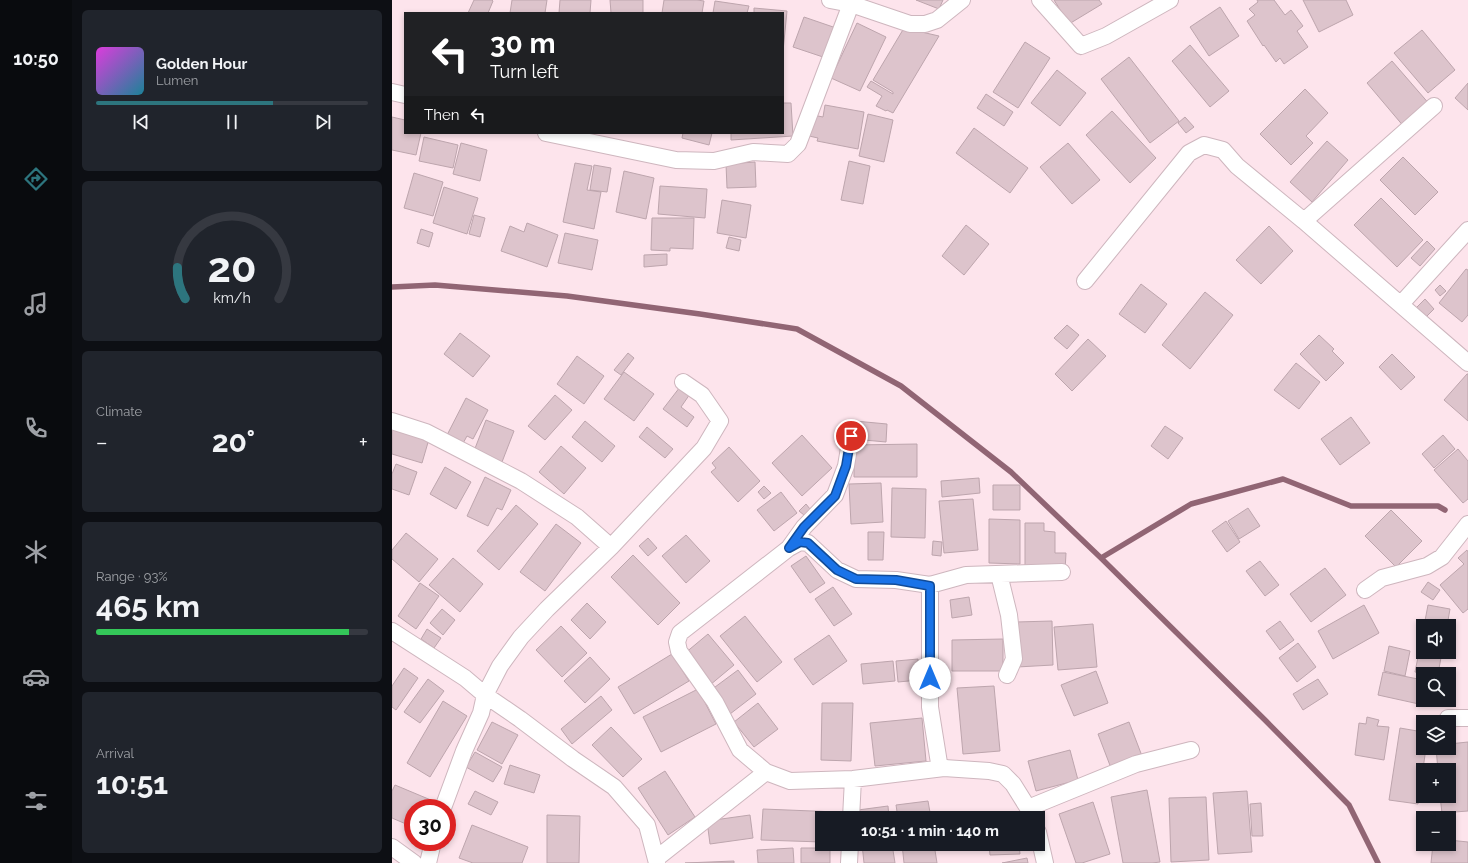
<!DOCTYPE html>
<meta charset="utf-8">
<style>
body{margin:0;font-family:Raleway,sans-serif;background:#20242c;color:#f1f3f6;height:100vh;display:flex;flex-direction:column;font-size:15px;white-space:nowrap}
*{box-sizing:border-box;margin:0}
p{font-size:13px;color:#9ea1a6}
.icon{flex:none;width:22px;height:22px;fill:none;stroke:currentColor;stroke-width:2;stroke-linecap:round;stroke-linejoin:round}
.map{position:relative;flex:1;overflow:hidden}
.drawer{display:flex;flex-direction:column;gap:10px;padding:10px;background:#0d0f14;width:320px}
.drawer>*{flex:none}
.banner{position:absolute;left:12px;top:12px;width:380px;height:122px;border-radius:0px;box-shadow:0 2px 6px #0003;background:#202124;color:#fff;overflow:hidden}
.buttons{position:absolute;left:1024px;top:619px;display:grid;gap:8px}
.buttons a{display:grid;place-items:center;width:40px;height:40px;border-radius:0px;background:#171b24;box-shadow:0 2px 6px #0003;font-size:20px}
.speed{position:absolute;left:12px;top:799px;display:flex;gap:8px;font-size:20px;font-weight:700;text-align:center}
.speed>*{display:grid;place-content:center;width:52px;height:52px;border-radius:50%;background:#171b24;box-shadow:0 2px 6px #0003;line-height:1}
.speed .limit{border:6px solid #d22;background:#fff;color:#111}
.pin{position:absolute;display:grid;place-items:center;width:34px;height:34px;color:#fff;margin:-17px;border:2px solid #fff;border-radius:50%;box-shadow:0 1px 4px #0007}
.me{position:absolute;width:44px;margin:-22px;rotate:0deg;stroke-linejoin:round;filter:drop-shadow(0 0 3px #0008)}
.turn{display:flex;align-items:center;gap:14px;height:84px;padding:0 20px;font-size:18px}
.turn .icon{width:52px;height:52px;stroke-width:2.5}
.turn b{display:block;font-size:28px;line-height:34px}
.then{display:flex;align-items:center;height:38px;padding:0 20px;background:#0003;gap:8px;font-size:15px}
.big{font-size:30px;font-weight:700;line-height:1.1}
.drawer .widget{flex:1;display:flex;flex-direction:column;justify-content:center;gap:6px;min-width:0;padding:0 14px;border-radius:6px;background:#20242c}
.drawer .dial{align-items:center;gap:0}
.dial svg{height:104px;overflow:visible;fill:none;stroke:#363941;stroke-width:7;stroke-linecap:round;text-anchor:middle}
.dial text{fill:#f1f3f6;stroke:none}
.song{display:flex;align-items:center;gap:12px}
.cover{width:48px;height:48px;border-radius:6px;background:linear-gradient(135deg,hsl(300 70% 55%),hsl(190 70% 35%))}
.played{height:4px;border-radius:2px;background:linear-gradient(90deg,#2d757e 65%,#363941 65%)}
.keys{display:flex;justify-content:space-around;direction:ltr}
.heat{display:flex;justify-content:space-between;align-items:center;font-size:22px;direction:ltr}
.charge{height:6px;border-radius:3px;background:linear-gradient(90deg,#34c759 93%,#363941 0)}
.trip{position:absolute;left:423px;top:811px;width:230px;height:40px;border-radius:0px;background:#171b24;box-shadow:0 2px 6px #0003;font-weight:700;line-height:40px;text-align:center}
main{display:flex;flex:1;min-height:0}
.tab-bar{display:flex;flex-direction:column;width:72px;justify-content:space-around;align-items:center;background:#090b0e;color:#9ea1a6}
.tab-bar .icon{width:28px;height:28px}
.tab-bar .current{color:#2d757e}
.tab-bar b{font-size:18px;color:#f1f3f6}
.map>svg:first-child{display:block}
</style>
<main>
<nav class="tab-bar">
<b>10:50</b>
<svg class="icon current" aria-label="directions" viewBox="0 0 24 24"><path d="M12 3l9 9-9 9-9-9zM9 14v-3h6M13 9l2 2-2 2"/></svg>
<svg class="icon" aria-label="music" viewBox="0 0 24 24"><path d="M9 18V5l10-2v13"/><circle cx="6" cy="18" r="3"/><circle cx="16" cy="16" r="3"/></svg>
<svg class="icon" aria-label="phone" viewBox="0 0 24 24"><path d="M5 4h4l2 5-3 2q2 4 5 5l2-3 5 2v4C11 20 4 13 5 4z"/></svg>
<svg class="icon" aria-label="climate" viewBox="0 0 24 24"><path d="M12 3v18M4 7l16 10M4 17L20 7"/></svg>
<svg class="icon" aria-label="car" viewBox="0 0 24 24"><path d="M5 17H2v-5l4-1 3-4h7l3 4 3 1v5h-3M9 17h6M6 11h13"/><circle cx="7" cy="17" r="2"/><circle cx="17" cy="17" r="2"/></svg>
<svg class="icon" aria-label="filters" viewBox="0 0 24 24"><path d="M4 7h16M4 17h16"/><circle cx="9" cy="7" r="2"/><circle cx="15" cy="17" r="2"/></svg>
</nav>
<section class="drawer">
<div class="widget">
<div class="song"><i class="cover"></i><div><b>Golden Hour</b><p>Lumen</p></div></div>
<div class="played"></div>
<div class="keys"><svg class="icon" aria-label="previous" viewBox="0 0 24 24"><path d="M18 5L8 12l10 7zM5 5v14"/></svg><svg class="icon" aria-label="pause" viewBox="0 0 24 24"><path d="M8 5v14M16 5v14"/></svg><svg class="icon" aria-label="next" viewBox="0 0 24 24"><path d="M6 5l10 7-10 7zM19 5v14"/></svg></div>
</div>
<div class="widget dial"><svg viewBox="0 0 100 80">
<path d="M14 69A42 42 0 1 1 86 69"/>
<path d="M14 69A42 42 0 0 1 8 45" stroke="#2d757e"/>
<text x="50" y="56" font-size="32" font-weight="700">20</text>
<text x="50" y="72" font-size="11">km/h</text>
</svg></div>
<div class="widget"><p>Climate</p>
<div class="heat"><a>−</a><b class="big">20°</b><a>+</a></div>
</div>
<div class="widget"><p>Range · 93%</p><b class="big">465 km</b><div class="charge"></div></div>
<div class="widget"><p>Arrival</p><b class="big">10:51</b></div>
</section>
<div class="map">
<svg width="1076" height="863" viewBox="0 0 1076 863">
<rect width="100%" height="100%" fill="#fde4ec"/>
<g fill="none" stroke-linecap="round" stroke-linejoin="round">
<path stroke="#916574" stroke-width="5.5" d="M 0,287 L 43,285 L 175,296 L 308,314 L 405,329 L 509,386 L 619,472 L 709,558 L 874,721 L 957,805 L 986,863
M 709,558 L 799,504 L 891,479 L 959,506 L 1046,506 L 1053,510"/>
</g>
<path fill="#ddc4cc" stroke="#bda5ad" d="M 82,0 L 100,0 L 101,1 L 96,13 L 76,13 Z
M 120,0 L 155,0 L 153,13 L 118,13 Z
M 168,0 L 199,0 L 198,13 L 167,13 Z
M 218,0 L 251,0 L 251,13 L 219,13 Z
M 272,0 L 305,0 L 312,1 L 310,13 L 270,13 Z
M 524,0 L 551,0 L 547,9 Z
M 662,0 L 707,0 L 710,4 L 677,24 Z
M 865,0 L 882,0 L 893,15 L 899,10 L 911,26 L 905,31 L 916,47 L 892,64 L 888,58 L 884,62 L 872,45 L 871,46 L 855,21 L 863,15 L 857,9 L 866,2 Z
M 911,0 L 954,0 L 961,15 L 927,32 Z
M 323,1 L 357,6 L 355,13 L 321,13 Z
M 828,7 L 847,36 L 817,56 L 798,27 Z
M 362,8 L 395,11 L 391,51 L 391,13 L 362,13 Z
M 412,17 L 447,29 L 437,59 L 401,47 Z
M 465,23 L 494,37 L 468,91 L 439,78 Z
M 512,28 L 547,36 L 501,113 L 495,110 L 494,111 L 484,106 L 490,96 L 475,87 L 479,81 L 501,94 L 501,92 L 481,80 Z
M 1030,30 L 1063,70 L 1036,93 L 1002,53 Z
M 633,42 L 658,58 L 626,108 L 601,92 Z
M 798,45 L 837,91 L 818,107 L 780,61 Z
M 737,57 L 787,121 L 758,143 L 709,79 Z
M 1000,61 L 1039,106 L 1013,128 L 975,83 Z
M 665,70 L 694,93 L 668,126 L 639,103 Z
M 1076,83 L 1076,110 L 1063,98 Z
M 913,89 L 936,113 L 914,136 L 921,143 L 899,165 L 868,134 Z
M 594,94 L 621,112 L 612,126 L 585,108 Z
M 391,103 L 399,103 L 401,136 L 339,140 L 339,133 L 391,133 Z
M 433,105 L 472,112 L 466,149 L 425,141 L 426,138 L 417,136 L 421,115 L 431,117 Z
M 720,111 L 764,158 L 738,183 L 694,135 Z
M 476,114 L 501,120 L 492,162 L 467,156 Z
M 0,117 L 13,120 L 13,133 L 29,133 L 24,155 L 0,150 Z
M 793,117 L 802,127 L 794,133 L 786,123 Z
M 582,128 L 636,168 L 618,193 L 564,153 Z
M 291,133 L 320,133 L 317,145 L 290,138 Z
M 32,137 L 66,145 L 61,168 L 27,161 Z
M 935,141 L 956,160 L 920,202 L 898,182 Z
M 69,143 L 95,150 L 88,181 L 61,174 Z
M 676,143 L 708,180 L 680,204 L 648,167 Z
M 1011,157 L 1046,192 L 1023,215 L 988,180 Z
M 457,161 L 478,166 L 471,204 L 449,200 Z
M 363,162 L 364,187 L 335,188 L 334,164 Z
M 183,163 L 200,166 L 195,190 L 209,192 L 202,229 L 171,222 Z
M 202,165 L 219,168 L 215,192 L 198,190 Z
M 232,171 L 262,178 L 254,219 L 224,212 Z
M 22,173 L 51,182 L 41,216 L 12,208 Z
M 268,186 L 315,189 L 313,218 L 266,214 Z
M 52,187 L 86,198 L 75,234 L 41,223 Z
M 989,198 L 1031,240 L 1005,267 L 962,225 Z
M 330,200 L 359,205 L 354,238 L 325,233 Z
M 82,215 L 93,218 L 88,237 L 77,234 Z
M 260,218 L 302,218 L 301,249 L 278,248 L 278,251 L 259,250 Z
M 135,223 L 166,235 L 155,267 L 109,251 L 118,226 L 132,232 Z
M 574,225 L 597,244 L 572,275 L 550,256 Z
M 877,226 L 901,251 L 869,284 L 844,260 Z
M 29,229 L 41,233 L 37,247 L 25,243 Z
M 173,233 L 206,240 L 200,270 L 166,263 Z
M 337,237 L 349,240 L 347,251 L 334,248 Z
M 1035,241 L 1043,249 L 1028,266 L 1019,258 Z
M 275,254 L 275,265 L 252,267 L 252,255 Z
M 1074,269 L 1076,270 L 1076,315 L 1070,322 L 1047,303 Z
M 749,284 L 775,304 L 753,333 L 727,314 Z
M 1048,285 L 1054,291 L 1048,296 L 1043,290 Z
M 813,292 L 841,315 L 798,369 L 770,345 Z
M 1033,299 L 1042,309 L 1033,318 L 1024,308 Z
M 675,325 L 687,335 L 675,349 L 662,338 Z
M 68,333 L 98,356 L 81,377 L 52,354 Z
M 927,335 L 942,349 L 940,351 L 952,363 L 934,381 L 908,354 Z
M 696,339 L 714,356 L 680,391 L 663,374 Z
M 236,353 L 242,358 L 229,375 L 222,370 Z
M 1000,354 L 1023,377 L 1009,390 L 987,367 Z
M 185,356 L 212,376 L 192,404 L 165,384 Z
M 904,363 L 928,382 L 907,409 L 882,390 Z
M 232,372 L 262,394 L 242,421 L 212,399 Z
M 1075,374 L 1076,374 L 1076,421 L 1052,400 Z
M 288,387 L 298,394 L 289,407 L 302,417 L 295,427 L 271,409 Z
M 163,395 L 180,410 L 153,440 L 136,426 Z
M 74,398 L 96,410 L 81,439 L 75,436 L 69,447 L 53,439 Z
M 959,417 L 978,443 L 948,465 L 929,439 Z
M 94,420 L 122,431 L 110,462 L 82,451 Z
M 193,421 L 223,446 L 210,462 L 180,437 Z
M 463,421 L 495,424 L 494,442 L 461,439 Z
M 773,426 L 791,438 L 776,459 L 759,446 Z
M 0,427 L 37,439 L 30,463 L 0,454 Z
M 255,427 L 281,449 L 273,458 L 247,437 Z
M 410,435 L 440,468 L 410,496 L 380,463 Z
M 1051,435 L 1063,449 L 1042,468 L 1030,454 Z
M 525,444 L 525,477 L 462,477 L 462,445 Z
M 169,446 L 194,468 L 172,494 L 147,472 Z
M 337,447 L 368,481 L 346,502 L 319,472 L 324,468 L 320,463 Z
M 1066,449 L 1076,461 L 1076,499 L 1071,503 L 1042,470 Z
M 4,464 L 25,472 L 17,495 L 0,489 L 0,474 Z
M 53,467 L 79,482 L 64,509 L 38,494 Z
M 93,477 L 119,490 L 110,510 L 105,508 L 96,526 L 75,516 Z
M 587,478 L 588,493 L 550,497 L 549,481 Z
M 489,483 L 491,522 L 459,524 L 457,484 Z
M 601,485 L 628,485 L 628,510 L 601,510 Z
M 372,486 L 379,493 L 372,499 L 366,492 Z
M 500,488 L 534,489 L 533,538 L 499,537 Z
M 389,492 L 405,513 L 382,531 L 365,510 Z
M 581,499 L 586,550 L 552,553 L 547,501 Z
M 414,504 L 418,509 L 412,515 L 407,511 Z
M 124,505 L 146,524 L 107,570 L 85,551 Z
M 856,508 L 868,526 L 847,539 L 836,521 Z
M 999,510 L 1030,541 L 1004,567 L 973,536 Z
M 597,519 L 628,520 L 628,564 L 597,563 Z
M 834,521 L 848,542 L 835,552 L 820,531 Z
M 633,523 L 652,523 L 652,531 L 663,532 L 663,553 L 674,553 L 673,571 L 633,571 Z
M 164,524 L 189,543 L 153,591 L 128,572 Z
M 476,532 L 492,532 L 491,560 L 476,560 Z
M 14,533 L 46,559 L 27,582 L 0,559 L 0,550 Z
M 294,535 L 318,561 L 294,583 L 270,556 Z
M 256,538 L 265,548 L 256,556 L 247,546 Z
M 541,541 L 550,542 L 549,556 L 540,555 Z
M 1075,550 L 1076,552 L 1076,609 L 1071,613 L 1048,585 L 1072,564 L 1066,558 Z
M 241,555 L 288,603 L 266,625 L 219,577 Z
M 414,556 L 433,583 L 418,593 L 399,566 Z
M 61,558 L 91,584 L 68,612 L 37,585 Z
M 868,561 L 887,585 L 873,596 L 854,571 Z
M 933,568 L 954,595 L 919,622 L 898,594 Z
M 1036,582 L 1048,590 L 1041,600 L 1029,592 Z
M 28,583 L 47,596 L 24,629 L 6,616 Z
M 441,587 L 460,614 L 442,626 L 423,599 Z
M 577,597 L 580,615 L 560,618 L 558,600 Z
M 195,603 L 214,622 L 198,639 L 179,620 Z
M 972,605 L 987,633 L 941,659 L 926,631 Z
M 1036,605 L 1058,609 L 1055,626 L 1032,626 Z
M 50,609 L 63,620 L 51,635 L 38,623 Z
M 353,616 L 390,662 L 365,682 L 328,636 Z
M 660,621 L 661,665 L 625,667 L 624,622 Z
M 888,621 L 902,640 L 888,650 L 874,631 Z
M 701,624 L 705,667 L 666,670 L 662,627 Z
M 169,626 L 195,653 L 170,677 L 144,650 Z
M 35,629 L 49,638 L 42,648 L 29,639 Z
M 1031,632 L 1031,652 L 1050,652 L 1046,674 L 1032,674 L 1023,672 Z
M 316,634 L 342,665 L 318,685 L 292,654 Z
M 437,635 L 455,661 L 421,685 L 402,659 Z
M 611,639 L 611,671 L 560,671 L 560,640 Z
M 906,643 L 924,667 L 905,682 L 887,658 Z
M 997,646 L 1018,651 L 1013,676 L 992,671 Z
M 280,654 L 297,681 L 242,714 L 226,687 Z
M 198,657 L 218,679 L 193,703 L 172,681 Z
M 526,659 L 527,680 L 506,682 L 504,661 Z
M 501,661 L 503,681 L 471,684 L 469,664 Z
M 12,668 L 26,678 L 4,710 L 0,707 L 0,686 Z
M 346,670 L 364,694 L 338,714 L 319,690 Z
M 704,671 L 716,703 L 682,716 L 669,685 Z
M 991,672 L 1031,680 L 1031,700 L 1037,700 L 1036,706 L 986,695 Z
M 36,679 L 52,691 L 28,723 L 12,712 Z
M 926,679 L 936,694 L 911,710 L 901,694 Z
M 602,686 L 608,751 L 571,754 L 565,688 Z
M 306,689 L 324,724 L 269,752 L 251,717 Z
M 209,696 L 220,710 L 180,744 L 169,729 Z
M 51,701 L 75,716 L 38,777 L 15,763 Z
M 366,703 L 386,729 L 362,747 L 342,722 Z
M 430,703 L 461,703 L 459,761 L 429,760 Z
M 975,717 L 987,720 L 985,726 L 997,727 L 992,760 L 963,755 L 967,723 L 974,724 Z
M 530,718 L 534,761 L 483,766 L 478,723 Z
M 100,722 L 126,735 L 110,764 L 85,750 Z
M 737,722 L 750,756 L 719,768 L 706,734 Z
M 219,727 L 250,759 L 231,777 L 200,745 Z
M 1008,728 L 1031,732 L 1031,748 L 1034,748 L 1026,804 L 997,800 Z
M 1076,742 L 1076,811 L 1050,813 L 1048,796 L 1057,796 L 1057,770 L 1046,770 L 1044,748 L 1057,748 L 1057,744 Z
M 678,750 L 686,780 L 644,791 L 636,761 Z
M 83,752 L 110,767 L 101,782 L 74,767 Z
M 118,765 L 148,775 L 142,793 L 112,784 Z
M 273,771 L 303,817 L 276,835 L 246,788 Z
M 3,785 L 46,803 L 44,808 L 21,808 L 21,827 L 0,818 L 0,791 Z
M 755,790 L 768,862 L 760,863 L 731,863 L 719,797 Z
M 83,791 L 106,802 L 99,815 L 76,804 Z
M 855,791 L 860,852 L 826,854 L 821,793 Z
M 814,797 L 817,860 L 779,862 L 777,798 Z
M 536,801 L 539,818 L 506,818 L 504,805 Z
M 701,802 L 718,854 L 690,863 L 684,863 L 667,814 Z
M 869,803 L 871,836 L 860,836 L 858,804 Z
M 496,806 L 497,818 L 467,818 L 466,810 Z
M 371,809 L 445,812 L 444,818 L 430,818 L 430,842 L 369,840 Z
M 627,813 L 627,818 L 597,818 L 597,814 Z
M 155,815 L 188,816 L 187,863 L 155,863 Z
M 358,815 L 361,838 L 318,844 L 315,821 Z
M 80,825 L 136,847 L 130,863 L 81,863 L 67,858 Z
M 1057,840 L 1076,842 L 1076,863 L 1039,863 L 1041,844 L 1057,844 Z
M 470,844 L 500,844 L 503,863 L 472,863 Z
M 510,844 L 542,844 L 545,863 L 512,863 Z
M 597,844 L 627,844 L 628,854 L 598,855 Z
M 401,848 L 402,863 L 366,863 L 365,850 Z
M 409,848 L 438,848 L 438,863 L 409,863 Z
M 635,858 L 636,863 L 610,863 Z
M 342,861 L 342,863 L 293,863 Z"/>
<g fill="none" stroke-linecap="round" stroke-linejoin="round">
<defs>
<path id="street" d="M 438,0 L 459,4 L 518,24 L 533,24 L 545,20 L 570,0
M 648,0 L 689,46 L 714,36 L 778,0
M 0,92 L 13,95
M 154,133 L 284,160 L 322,161 L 361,152 L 396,154 L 406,144 L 459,4
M 912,221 L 1042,106
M 693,281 L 797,153 L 812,145 L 831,150 L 845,166 L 912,221 L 1076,363
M 1009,304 L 1076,230
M 0,421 L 34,432 L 129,481 L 185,517 L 219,547
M 459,436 L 454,466 L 443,495 L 412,527 L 397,548 L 288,633 L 285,642 L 287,651 L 323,702 L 348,750 L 374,772 L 398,781 L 461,779 L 552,768 L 597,771 L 611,774 L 621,784 L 636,808 L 640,818
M 397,548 L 408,542 L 416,543 L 445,570 L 464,579 L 504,580 L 538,585 L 574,575 L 670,572
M 607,574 L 617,615 L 622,659 L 615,675
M 538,585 L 538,707 L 547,763 L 552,768
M 973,590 L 990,578 L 1035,566 L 1050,557 L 1076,524
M 0,631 L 73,678 L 93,695 L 128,719 L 181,759 L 222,787 L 255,825 L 265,863
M 1056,718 L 1076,718
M 51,808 L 72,751 L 89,713 L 93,695 L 108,666 L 129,637 L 155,609 L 219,547 L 312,448 L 328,421 L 310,395 L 291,382
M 636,808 L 744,764 L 799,750
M 459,818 L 461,779
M 646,832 L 653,863
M 0,847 L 22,863
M 265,858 L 374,772
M 36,863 L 41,842
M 457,863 L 458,844"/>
</defs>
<use href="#street" stroke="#ceb6be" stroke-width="18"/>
<use href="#street" stroke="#fff" stroke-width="16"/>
</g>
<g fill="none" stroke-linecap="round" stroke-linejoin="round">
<defs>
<path id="route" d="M 459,436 L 454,466 L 443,496 L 412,527 L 397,548 L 408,542 L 416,543 L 445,570 L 464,579 L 504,580 L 538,586 L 538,678"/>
</defs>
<use href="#route" stroke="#114b97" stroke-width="10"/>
<use href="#route" stroke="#1a73e8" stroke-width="7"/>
</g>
</svg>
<div class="buttons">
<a><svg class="icon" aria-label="sound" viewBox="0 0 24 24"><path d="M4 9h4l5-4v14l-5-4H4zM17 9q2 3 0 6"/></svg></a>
<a><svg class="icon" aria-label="search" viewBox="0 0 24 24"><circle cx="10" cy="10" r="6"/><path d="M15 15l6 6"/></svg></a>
<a><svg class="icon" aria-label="layers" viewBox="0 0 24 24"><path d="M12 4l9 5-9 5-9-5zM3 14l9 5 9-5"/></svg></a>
<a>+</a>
<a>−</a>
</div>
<div class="speed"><div class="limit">30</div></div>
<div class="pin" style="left:459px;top:436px;background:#d93025"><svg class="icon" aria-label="arrive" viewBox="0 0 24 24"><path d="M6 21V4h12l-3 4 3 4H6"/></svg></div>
<svg class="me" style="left:538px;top:678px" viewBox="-20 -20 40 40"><circle r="19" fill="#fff"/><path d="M0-13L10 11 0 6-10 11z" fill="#1a73e8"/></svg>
<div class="trip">10:51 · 1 min · 140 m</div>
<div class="banner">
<div class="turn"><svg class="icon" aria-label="left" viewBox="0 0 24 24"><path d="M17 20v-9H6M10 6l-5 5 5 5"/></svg><div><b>30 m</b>Turn left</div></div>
<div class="then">Then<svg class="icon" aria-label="left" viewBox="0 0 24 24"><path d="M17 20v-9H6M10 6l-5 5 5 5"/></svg></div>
</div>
</div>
</main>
